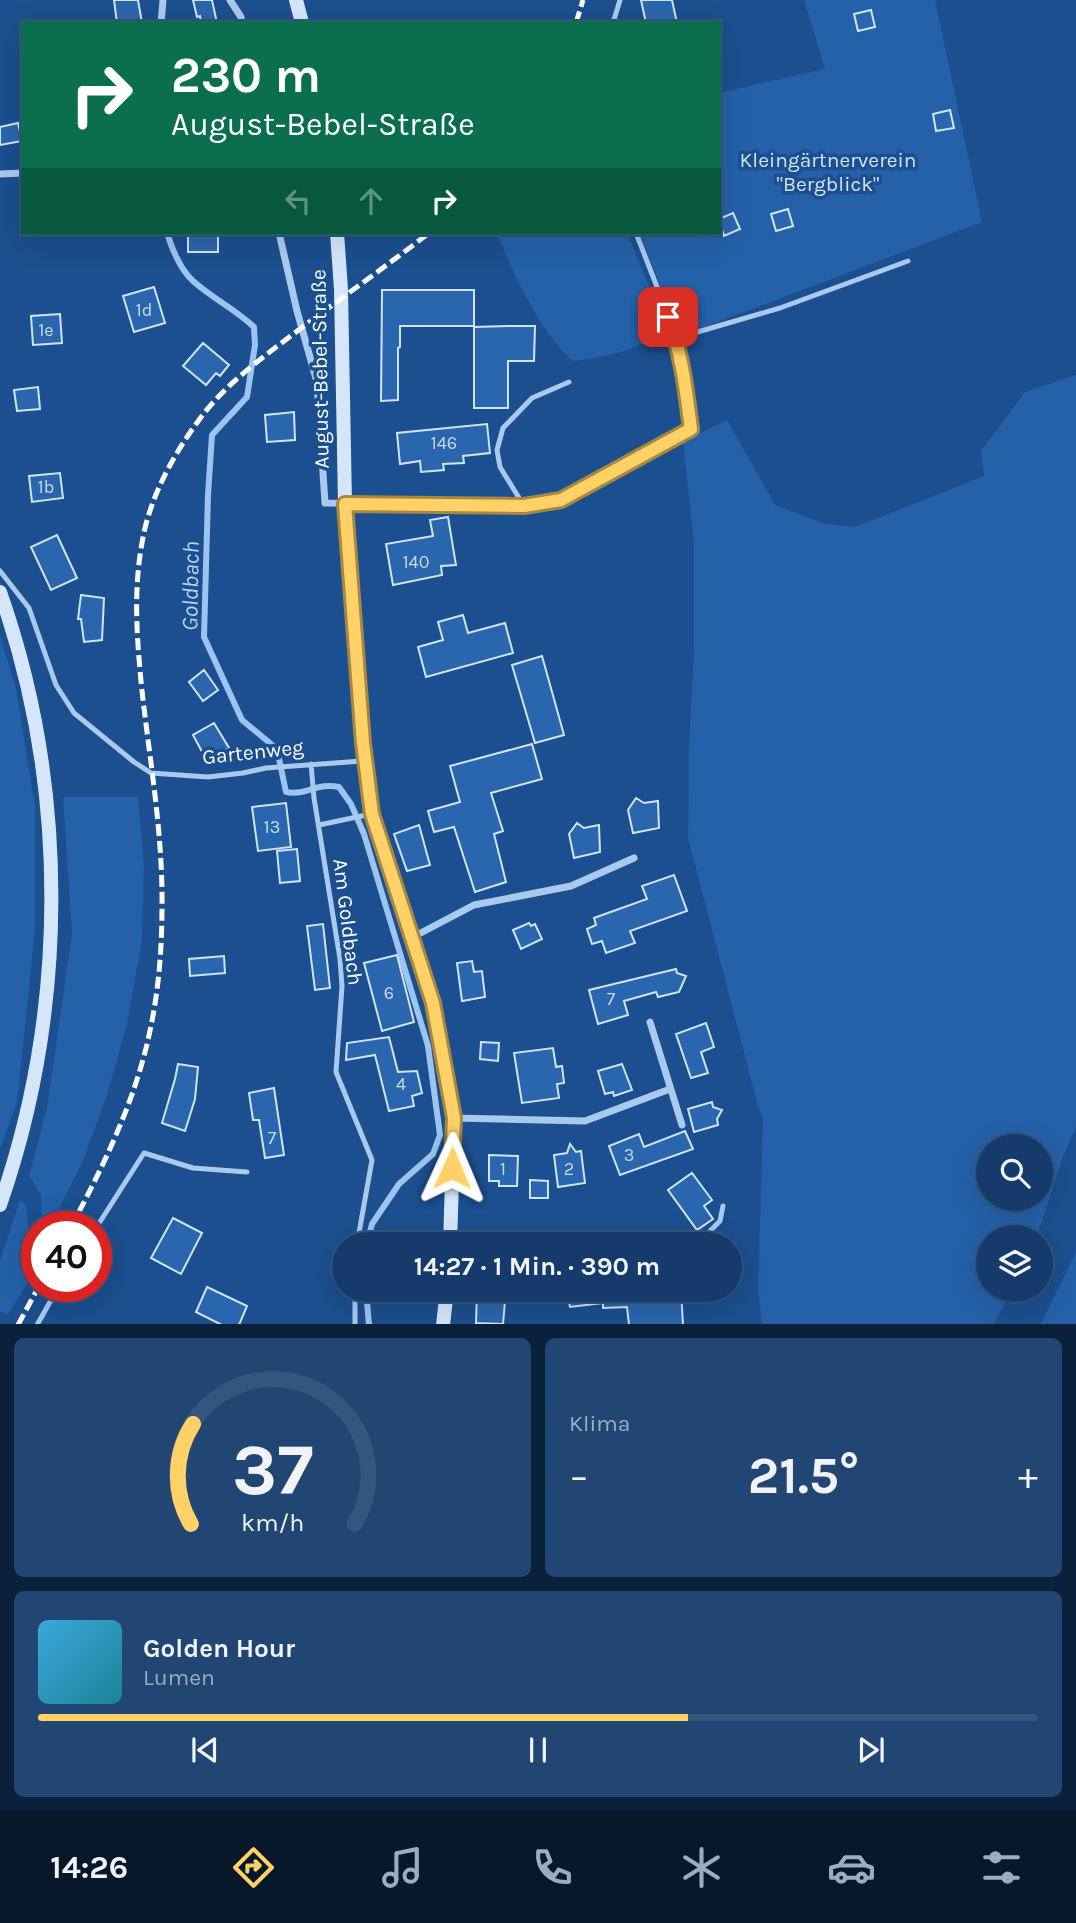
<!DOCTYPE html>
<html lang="de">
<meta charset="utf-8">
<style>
body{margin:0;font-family:Karla,sans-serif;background:#214673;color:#f1f3f6;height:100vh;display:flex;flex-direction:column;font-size:26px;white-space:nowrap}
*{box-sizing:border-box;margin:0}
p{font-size:23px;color:#9dadc1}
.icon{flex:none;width:38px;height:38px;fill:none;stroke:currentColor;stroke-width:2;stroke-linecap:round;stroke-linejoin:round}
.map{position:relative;height:1324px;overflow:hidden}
.side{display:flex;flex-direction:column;gap:14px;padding:14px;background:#0b203b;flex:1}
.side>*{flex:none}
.banner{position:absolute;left:21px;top:21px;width:700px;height:214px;border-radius:0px;box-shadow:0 7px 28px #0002,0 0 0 2px #33557e;background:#0b6e4f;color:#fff;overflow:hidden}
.controls{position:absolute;left:976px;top:1134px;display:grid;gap:14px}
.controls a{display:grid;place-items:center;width:77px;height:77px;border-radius:50%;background:#143b6b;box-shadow:0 7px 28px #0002,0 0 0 2px #33557e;font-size:35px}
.speed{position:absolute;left:21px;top:1211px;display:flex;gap:14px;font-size:35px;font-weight:700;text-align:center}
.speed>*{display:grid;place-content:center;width:91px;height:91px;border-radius:50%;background:#143b6b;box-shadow:0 7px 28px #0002,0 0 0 2px #33557e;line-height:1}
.speed .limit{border:10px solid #d22;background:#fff;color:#111}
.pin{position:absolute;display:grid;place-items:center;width:60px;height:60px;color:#fff;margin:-30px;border-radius:14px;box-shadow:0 4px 10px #0006}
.me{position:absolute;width:77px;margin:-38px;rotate:1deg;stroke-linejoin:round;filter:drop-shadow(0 0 5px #0008)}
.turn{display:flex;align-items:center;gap:24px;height:147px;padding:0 35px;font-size:32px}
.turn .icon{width:91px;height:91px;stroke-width:2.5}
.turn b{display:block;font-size:49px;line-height:60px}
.lanes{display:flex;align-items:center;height:66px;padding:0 35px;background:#0003;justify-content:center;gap:35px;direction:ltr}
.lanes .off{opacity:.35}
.big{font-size:52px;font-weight:700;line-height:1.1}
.side .tile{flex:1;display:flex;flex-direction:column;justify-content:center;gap:10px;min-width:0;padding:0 24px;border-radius:10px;background:#214673}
.side .dial{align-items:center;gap:0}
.dial svg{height:182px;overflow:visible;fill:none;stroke:#33557e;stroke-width:7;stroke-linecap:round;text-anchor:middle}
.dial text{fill:#f1f3f6;stroke:none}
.song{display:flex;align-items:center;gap:21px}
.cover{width:84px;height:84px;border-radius:10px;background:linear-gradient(135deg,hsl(200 70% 55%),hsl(190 70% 35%))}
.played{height:7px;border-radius:4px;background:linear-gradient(90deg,#ffd166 65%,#33557e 65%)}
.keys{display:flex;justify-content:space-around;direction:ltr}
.heat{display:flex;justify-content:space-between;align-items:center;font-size:38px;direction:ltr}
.side .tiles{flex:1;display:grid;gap:14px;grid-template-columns:1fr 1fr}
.tile:last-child{grid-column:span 2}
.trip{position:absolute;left:332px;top:1232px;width:410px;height:70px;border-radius:35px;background:#143b6b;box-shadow:0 7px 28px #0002,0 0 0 2px #33557e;font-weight:700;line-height:70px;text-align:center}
.dock{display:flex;height:112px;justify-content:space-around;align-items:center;background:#08182b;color:#9dadc1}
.dock .icon{width:49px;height:49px}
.dock .on{color:#ffd166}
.dock b{font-size:32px;color:#f1f3f6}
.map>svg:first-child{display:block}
</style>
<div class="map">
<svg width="1076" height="1325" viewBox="0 0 1076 1325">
<rect width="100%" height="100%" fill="#1b4f8f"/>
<path fill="#2461a8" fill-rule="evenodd" d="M 804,0 L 935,0 L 982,222 L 681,336 L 639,233 L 719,233 L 719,93 L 825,69 Z
M 497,233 L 627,233 L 668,332 C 635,349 610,357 572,361 C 535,323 517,281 497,233 Z
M 1076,375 L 1076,1127 L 1062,1159 L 1037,1237 L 989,1237 L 989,1290 L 1012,1290 L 994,1324 L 762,1324 L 758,1292 L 763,1119 L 758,1106 L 688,838 L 689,745 L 694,651 L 694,544 L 683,442 L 727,420 L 775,505 L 825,524 L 855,527 L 984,476 L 981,451 L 1025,392 ZM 989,1146 L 1041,1146 L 1041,1199 L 989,1199 Z
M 0,635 L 16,689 L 35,806 L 35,931 L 17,1103 L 0,1149 Z
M 63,797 L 138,797 L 144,866 L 142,940 L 127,1024 L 107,1095 L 83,1161 L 60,1206 L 55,1227 L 42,1227 L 41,1195 L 29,1176 L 47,1108 L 72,933 Z
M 20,1200 L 26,1205 L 31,1253 L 37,1260 L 37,1268 L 8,1314 L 0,1312 L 0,1261 Z
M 1076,1252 L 1076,1324 L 1041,1324 Z"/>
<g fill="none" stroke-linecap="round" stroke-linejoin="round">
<path stroke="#9cc4f0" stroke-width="6" d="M 167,233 C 172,249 180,269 193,281 C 212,298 235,309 254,327 L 255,345 L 247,397 L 212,435 L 208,495 L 204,637 L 242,720 L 277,749 L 286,792 C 307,796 317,782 339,787 L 351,804 L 364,834 L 428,1046 L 440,1135 L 433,1154 L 399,1184 L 372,1224 L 367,1244
M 366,1290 L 369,1325"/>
</g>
<path fill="#2a66ad" stroke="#cfe3fa" stroke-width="2" d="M 114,0 L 138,0 L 142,23 L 117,23 Z
M 193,0 L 212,0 L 217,23 L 201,23 L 200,16 L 197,17 Z
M 641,0 L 672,0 L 677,23 L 646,23 Z
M 871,10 L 875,27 L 858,31 L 854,14 Z
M 950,110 L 954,128 L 936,131 L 933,114 Z
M 18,123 L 22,141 L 0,145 L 0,127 Z
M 788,209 L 793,226 L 776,231 L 771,214 Z
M 733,213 L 740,229 L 724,236 L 719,219 Z
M 188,233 L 218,233 L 218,252 L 188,252 Z
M 154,287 L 165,323 L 134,332 L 123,296 Z
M 382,290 L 474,290 L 474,326 L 400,326 L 400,347 L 398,348 L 398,400 L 381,401 Z
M 687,290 L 694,309 L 680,314 L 673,295 Z
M 60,314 L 62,343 L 33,345 L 31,316 Z
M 508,326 L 535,326 L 534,361 L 508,361 L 508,408 L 474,408 L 474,327 Z
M 203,343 L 229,365 L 220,376 L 216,373 L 206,385 L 183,366 Z
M 38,387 L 40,409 L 17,411 L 14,390 Z
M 294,412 L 295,440 L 267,442 L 265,415 Z
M 487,424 L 490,453 L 463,456 L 464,463 L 443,464 L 444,470 L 421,472 L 420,461 L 400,464 L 397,433 Z
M 60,473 L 63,498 L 32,502 L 29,476 Z
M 448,517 L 456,565 L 441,566 L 442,575 L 393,585 L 386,544 L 433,536 L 430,520 Z
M 57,535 L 77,578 L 51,590 L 31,547 Z
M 81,595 L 104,598 L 102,640 L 84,642 L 81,619 L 78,619 Z
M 463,615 L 468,633 L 505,623 L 513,653 L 426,677 L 418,647 L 443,640 L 438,622 Z
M 542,656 L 564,735 L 535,743 L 512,665 Z
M 204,670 L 218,690 L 203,701 L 189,682 Z
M 214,723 L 229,748 L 207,761 L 193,735 Z
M 532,744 L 542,779 L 491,793 L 503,831 L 494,834 L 506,882 L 475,892 L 454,827 L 434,832 L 428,811 L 460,802 L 450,766 Z
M 636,798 L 644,803 L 658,801 L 659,828 L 633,833 L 628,810 Z
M 286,803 L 291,847 L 258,851 L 252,807 Z
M 577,823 L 584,828 L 599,825 L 600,852 L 574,858 L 569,834 Z
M 419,825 L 430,865 L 407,871 L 394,834 Z
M 297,849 L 300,881 L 280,883 L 277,851 Z
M 674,875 L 687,911 L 630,931 L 635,943 L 606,953 L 602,941 L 592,944 L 587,929 L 596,925 L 594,918 L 647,899 L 642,886 Z
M 529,923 L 531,926 L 535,924 L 542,939 L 521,949 L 513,930 Z
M 323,924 L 330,988 L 315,990 L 307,926 Z
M 397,955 L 414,1022 L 382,1031 L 364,963 Z
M 224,956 L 225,973 L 190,976 L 189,959 Z
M 472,961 L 474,972 L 482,971 L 485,997 L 462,1001 L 457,963 Z
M 676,969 L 677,973 L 686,976 L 679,992 L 658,997 L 656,992 L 624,1001 L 628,1015 L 598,1024 L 589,990 Z
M 706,1023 L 714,1047 L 701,1052 L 708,1073 L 691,1078 L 676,1034 Z
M 389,1037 L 398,1072 L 417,1071 L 422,1093 L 412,1096 L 414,1106 L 389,1111 L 375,1055 L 346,1060 L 347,1043 Z
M 481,1042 L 499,1043 L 498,1061 L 480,1059 Z
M 553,1048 L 556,1067 L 562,1066 L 564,1083 L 557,1084 L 559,1098 L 522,1103 L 514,1053 Z
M 178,1064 L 198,1067 L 195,1099 L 185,1131 L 162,1123 L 175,1079 Z
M 622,1064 L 632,1090 L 614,1096 L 613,1092 L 605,1094 L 598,1071 Z
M 274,1088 L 284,1155 L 265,1158 L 259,1120 L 253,1120 L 249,1093 Z
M 712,1102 L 713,1107 L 722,1110 L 717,1119 L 718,1125 L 694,1132 L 688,1109 Z
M 685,1131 L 693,1149 L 620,1175 L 609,1146 L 639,1134 L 644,1147 Z
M 570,1144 L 576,1152 L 581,1151 L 585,1183 L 558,1187 L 554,1155 L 567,1153 Z
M 489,1155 L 518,1156 L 517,1186 L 499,1186 L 499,1181 L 489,1181 Z
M 692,1173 L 712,1200 L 704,1206 L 713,1219 L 697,1230 L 668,1190 Z
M 530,1180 L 548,1181 L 548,1198 L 530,1198 Z
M 173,1218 L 202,1233 L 181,1274 L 151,1258 Z
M 207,1287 L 247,1306 L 239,1325 L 222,1325 L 196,1312 Z
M 477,1290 L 506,1290 L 503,1324 L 476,1323 Z
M 567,1290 L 681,1290 L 683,1325 L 629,1325 L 627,1307 L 603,1308 L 603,1303 L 570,1307 Z"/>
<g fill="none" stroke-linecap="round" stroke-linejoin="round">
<path stroke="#a9c9ee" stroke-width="5" d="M 613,23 L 620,0
M 636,233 L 677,338 L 684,376 L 691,429
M 677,338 L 780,308 L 908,261
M 524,506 L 500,467 L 497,450 L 503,428 L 532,398 L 569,382
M 0,571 L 29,608 L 56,685 L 74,713 L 134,762 L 151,773 L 208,777 L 243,773 L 266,768 L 362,761
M 311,764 L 314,798 L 340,959 L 342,986 L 336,1072 L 372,1160 L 357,1244
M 319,825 L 371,814
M 96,1228 L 144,1153 L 193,1168 L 247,1172
M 644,1244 L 659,1244
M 697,1244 L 720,1221 L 723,1206
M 37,1325 L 59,1286
M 355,1325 L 355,1290"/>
<path stroke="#a9c9ee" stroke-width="7" d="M 230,0 L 241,17 L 241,23
M 161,23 L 163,0
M 0,174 L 23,173
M 279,233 L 297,311 L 317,382 L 325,503 L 524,506 L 561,500 L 691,429
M 413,937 L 474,905 L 571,886 L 634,858
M 650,1022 L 682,1125
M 454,1118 L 585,1121 L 670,1089"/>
<path stroke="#d6e6fa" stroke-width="14" d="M 296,0 L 302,23
M 337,233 L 341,289 L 345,504 L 365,761 L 372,814 L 433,1003 L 442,1046 L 454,1118 L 450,1244
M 0,592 C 69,788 68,1009 0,1205
M 443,1325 L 447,1290"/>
<path stroke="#fff" stroke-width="5" stroke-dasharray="12 5" stroke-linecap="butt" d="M 576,23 L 583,0
M 71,1227 C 105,1163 137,1097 151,1026 C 159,987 162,946 162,907 C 163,835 150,762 142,691 C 137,641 133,592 142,543 C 149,499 173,455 199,420 C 225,384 262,358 296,332 C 340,299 385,267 429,233
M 18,1325 L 39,1286"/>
</g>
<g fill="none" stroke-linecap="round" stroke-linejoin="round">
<defs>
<path id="route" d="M 452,1168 L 454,1118 L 433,1003 L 372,814 L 363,743 L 345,504 L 524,506 L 561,500 L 691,429 C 686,391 682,353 668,317"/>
</defs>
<use href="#route" stroke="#a68842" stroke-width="18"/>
<use href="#route" stroke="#ffd166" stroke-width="12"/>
</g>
<g text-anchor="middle" stroke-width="7" stroke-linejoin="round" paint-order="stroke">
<g font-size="18" fill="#cad9ea">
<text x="144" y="316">1d</text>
<text x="46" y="336">1e</text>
<text x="444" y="449">146</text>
<text x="46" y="493">1b</text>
<text x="416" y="568">140</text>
<text x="272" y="833">13</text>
<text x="389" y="999">6</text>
<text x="611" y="1005">7</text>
<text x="401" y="1090">4</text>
<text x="272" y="1144">7</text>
<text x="629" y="1161">3</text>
<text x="503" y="1175">1</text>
<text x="569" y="1175">2</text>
</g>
<g font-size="21" fill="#cfe3fa" stroke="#1b4f8f">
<text x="828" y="167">Kleingärtnerverein<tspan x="828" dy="24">"Bergblick"</tspan></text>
</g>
<g font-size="21" fill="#fff" stroke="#1b4f8f">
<text transform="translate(320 369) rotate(-91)" y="7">August-Bebel-Straße</text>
<text transform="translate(253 752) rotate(-6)" y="7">Gartenweg</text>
<text transform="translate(348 922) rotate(83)" y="7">Am Goldbach</text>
</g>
<g font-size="23" font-style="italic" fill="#b5d3f5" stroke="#1b4f8f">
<text transform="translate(190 586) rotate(-89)" y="8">Goldbach</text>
</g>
</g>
</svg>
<div class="controls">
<a><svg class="icon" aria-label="search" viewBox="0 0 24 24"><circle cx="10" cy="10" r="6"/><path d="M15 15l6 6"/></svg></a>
<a><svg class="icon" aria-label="layers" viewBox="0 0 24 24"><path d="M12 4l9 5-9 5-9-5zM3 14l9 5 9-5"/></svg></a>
</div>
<div class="speed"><div class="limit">40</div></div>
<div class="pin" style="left:668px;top:317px;background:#d93025"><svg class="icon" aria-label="arrive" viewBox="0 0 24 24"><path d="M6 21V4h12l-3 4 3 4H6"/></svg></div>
<svg class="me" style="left:452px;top:1168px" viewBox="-20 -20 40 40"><path d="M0-17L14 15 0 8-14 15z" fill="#ffd166" stroke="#fff" stroke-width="4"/></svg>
<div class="trip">14:27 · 1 Min. · 390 m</div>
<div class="banner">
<div class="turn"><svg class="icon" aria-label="right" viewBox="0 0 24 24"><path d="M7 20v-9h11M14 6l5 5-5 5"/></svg><div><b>230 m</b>August-Bebel-Straße</div></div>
<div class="lanes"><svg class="icon off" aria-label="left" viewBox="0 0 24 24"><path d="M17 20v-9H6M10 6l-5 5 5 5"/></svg><svg class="icon off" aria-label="ahead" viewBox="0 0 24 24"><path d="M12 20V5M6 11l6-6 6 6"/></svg><svg class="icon" aria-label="right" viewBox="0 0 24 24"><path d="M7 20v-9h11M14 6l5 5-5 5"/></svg></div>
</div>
</div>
<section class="side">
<div class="tiles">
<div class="tile dial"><svg viewBox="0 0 100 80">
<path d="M14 69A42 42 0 1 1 86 69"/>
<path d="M14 69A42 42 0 0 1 15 25" stroke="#ffd166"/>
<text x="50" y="56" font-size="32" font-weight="700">37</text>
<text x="50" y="72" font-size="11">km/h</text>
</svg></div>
<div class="tile"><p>Klima</p>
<div class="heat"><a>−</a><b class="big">21.5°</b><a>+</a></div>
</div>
<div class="tile">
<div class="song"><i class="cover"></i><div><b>Golden Hour</b><p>Lumen</p></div></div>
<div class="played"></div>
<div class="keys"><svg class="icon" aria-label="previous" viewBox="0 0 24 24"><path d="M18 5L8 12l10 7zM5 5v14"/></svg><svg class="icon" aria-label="pause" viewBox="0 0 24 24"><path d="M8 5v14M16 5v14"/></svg><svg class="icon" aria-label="next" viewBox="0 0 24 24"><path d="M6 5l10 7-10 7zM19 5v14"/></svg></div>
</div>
</div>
</section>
<nav class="dock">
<b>14:26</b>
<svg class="icon on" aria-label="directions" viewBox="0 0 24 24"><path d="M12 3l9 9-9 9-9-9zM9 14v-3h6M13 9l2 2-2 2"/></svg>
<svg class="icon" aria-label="music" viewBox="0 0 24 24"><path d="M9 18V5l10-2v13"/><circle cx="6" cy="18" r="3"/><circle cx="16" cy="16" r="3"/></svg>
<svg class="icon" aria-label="phone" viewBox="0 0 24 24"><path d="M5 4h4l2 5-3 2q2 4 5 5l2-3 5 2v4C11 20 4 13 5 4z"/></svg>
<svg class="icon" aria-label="climate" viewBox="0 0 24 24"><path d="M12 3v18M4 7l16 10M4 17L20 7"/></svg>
<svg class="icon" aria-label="car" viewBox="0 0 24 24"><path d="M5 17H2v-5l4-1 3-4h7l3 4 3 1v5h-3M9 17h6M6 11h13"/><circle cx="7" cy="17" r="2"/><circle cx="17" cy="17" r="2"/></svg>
<svg class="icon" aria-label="filters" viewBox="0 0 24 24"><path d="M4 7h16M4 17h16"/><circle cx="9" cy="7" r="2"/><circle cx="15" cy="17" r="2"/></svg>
</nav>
